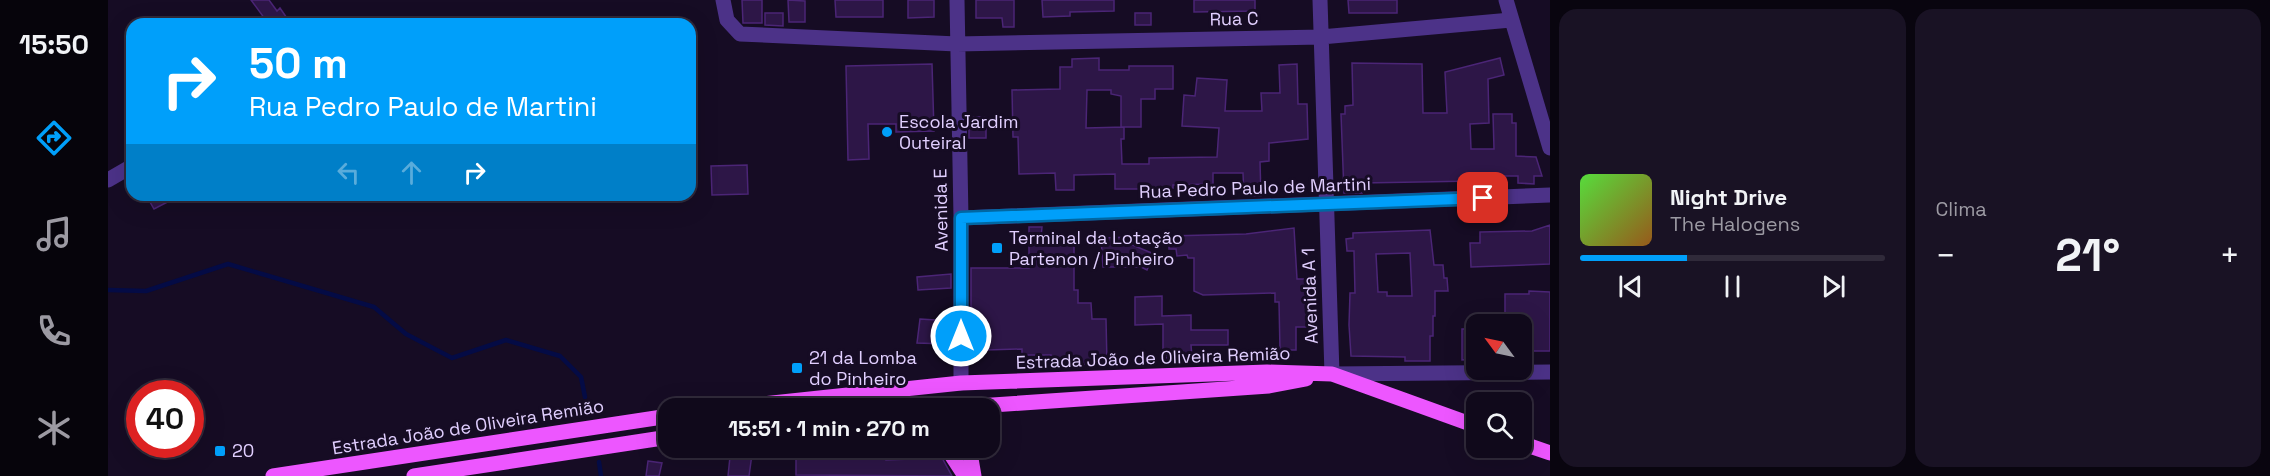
<!DOCTYPE html>
<html lang="pt">
<meta charset="utf-8">
<style>
body{margin:0;font-family:"Space Grotesk",sans-serif;background:#191224;color:#f1f3f6;height:100vh;display:flex;flex-direction:column;font-size:22px;white-space:nowrap}
*{box-sizing:border-box;margin:0}
p{font-size:20px;color:#9c9aa3}
.icon{flex:none;width:33px;height:33px;fill:none;stroke:currentColor;stroke-width:2;stroke-linecap:round;stroke-linejoin:round}
.map{position:relative;flex:1;overflow:hidden}
.drawer{display:flex;flex-direction:column;gap:9px;padding:9px;background:#09050f;width:720px}
.drawer>*{flex:none}
.hud{position:absolute;left:18px;top:18px;width:570px;height:183px;border-radius:18px;box-shadow:0 6px 24px #0002,0 0 0 2px #302a3a;background:#009ffa;color:#fff;overflow:hidden}
.needle{width:39px;rotate:303deg}
.controls{position:absolute;left:1358px;top:314px;display:grid;gap:12px}
.controls a{display:grid;place-items:center;width:66px;height:66px;border-radius:12px;background:#10091b;box-shadow:0 6px 24px #0002,0 0 0 2px #302a3a;font-size:30px}
.speed{position:absolute;left:18px;top:380px;display:flex;gap:12px;font-size:30px;font-weight:700;text-align:center}
.speed>*{display:grid;place-content:center;width:78px;height:78px;border-radius:50%;background:#10091b;box-shadow:0 6px 24px #0002,0 0 0 2px #302a3a;line-height:1}
.speed .limit{border:9px solid #d22;background:#fff;color:#111}
.pin{position:absolute;display:grid;place-items:center;width:51px;height:51px;color:#fff;margin:-26px;border-radius:12px;box-shadow:0 3px 9px #0006}
.me{position:absolute;width:66px;margin:-33px;rotate:0deg;stroke-linejoin:round;filter:drop-shadow(0 0 4px #0008)}
.turn{display:flex;align-items:center;gap:21px;height:126px;padding:0 24px;font-size:27px}
.turn .icon{width:78px;height:78px;stroke-width:2.5}
.turn b{display:block;font-size:42px;line-height:51px}
.lanes{display:flex;align-items:center;height:57px;padding:0 24px;background:#0003;justify-content:center;gap:30px;direction:ltr}
.lanes .off{opacity:.35}
.big{font-size:45px;font-weight:700;line-height:1.1}
.drawer .tile{flex:1;display:flex;flex-direction:column;justify-content:center;gap:9px;min-width:0;padding:0 21px;border-radius:18px;background:#191224}
.song{display:flex;align-items:center;gap:18px}
.cover{width:72px;height:72px;border-radius:9px;background:linear-gradient(135deg,hsl(110 70% 55%),hsl(30 70% 35%))}
.played{height:6px;border-radius:3px;background:linear-gradient(90deg,#009ffa 35%,#302a3a 35%)}
.keys{display:flex;justify-content:space-around;direction:ltr}
.heat{display:flex;justify-content:space-between;align-items:center;font-size:33px;direction:ltr}
.drawer .tiles{flex:1;display:grid;gap:9px;grid-template-columns:repeat(2,1fr)}
.trip{position:absolute;left:550px;top:398px;width:342px;height:60px;border-radius:18px;background:#10091b;box-shadow:0 6px 24px #0002,0 0 0 2px #302a3a;font-weight:700;line-height:60px;text-align:center}
main{display:flex;flex:1;min-height:0}
.tabs{display:flex;flex-direction:column;width:108px;justify-content:space-around;align-items:center;background:#06040b;color:#9c9aa3}
.tabs .icon{width:42px;height:42px}
.tabs .current{color:#009ffa}
.tabs b{font-size:27px;color:#f1f3f6}
.map>svg:first-child{display:block}
</style>
<main>
<nav class="tabs">
<b>15:50</b>
<svg class="icon current" aria-label="directions" viewBox="0 0 24 24"><path d="M12 3l9 9-9 9-9-9zM9 14v-3h6M13 9l2 2-2 2"/></svg>
<svg class="icon" aria-label="music" viewBox="0 0 24 24"><path d="M9 18V5l10-2v13"/><circle cx="6" cy="18" r="3"/><circle cx="16" cy="16" r="3"/></svg>
<svg class="icon" aria-label="phone" viewBox="0 0 24 24"><path d="M5 4h4l2 5-3 2q2 4 5 5l2-3 5 2v4C11 20 4 13 5 4z"/></svg>
<svg class="icon" aria-label="climate" viewBox="0 0 24 24"><path d="M12 3v18M4 7l16 10M4 17L20 7"/></svg>
</nav>
<div class="map">
<svg width="1442" height="476" viewBox="0 0 1442 476">
<rect width="100%" height="100%" fill="#160c24"/>
<g fill="none" stroke-linecap="round" stroke-linejoin="round">
<path stroke="#040b45" stroke-width="4.5" d="M 0,290 L 38,291 L 120,264 L 266,307 L 298,334 L 344,358 L 398,340 L 452,356 L 473,377 L 477,397
M 491,462 L 493,476"/>
</g>
<path fill="#2d1647" stroke="#4b2576" stroke-width="1.5" fill-rule="evenodd" d="M 143,0 L 161,0 L 169,11 L 172,8 L 183,24 L 150,24 L 157,19 Z
M 634,0 L 654,0 L 654,23 L 635,23 Z
M 680,0 L 697,1 L 697,22 L 681,22 Z
M 727,0 L 775,0 L 775,17 L 728,17 Z
M 800,0 L 826,0 L 826,17 L 800,18 Z
M 868,0 L 906,0 L 906,27 L 895,27 L 894,18 L 868,18 Z
M 934,0 L 1006,0 L 1006,11 L 962,12 L 962,16 L 935,17 Z
M 1086,0 L 1147,0 L 1147,11 L 1086,12 Z
M 1240,0 L 1289,0 L 1289,13 L 1241,13 Z
M 657,13 L 675,13 L 675,26 L 657,25 Z
M 1027,13 L 1043,13 L 1043,25 L 1027,25 Z
M 991,58 L 991,70 L 1021,70 L 1021,66 L 1065,66 L 1065,89 L 1047,89 L 1047,99 L 1033,99 L 1033,127 L 1013,127 L 1013,96 L 1003,94 L 1003,90 L 979,90 L 978,128 L 1016,127 L 1016,139 L 1013,139 L 1014,164 L 1041,164 L 1041,158 L 1109,157 L 1111,128 L 1074,126 L 1076,95 L 1087,96 L 1089,78 L 1119,80 L 1117,111 L 1154,111 L 1153,93 L 1172,93 L 1171,65 L 1189,64 L 1190,104 L 1199,104 L 1200,139 L 1161,143 L 1161,161 L 1152,162 L 1153,196 L 1136,196 L 1135,173 L 1105,173 L 1105,184 L 1065,185 L 1065,188 L 1036,189 L 1007,189 L 1007,174 L 966,175 L 966,190 L 948,190 L 947,173 L 911,174 L 910,137 L 905,137 L 904,90 L 952,89 L 952,67 L 964,67 L 964,59 Z
M 1392,58 L 1396,75 L 1380,79 L 1381,123 L 1362,124 L 1363,149 L 1386,149 L 1385,114 L 1404,114 L 1404,123 L 1408,123 L 1408,156 L 1428,157 L 1434,176 L 1426,176 L 1426,184 L 1410,183 L 1410,176 L 1384,176 L 1384,182 L 1367,183 L 1367,181 L 1254,183 L 1254,193 L 1236,193 L 1233,114 L 1237,114 L 1237,106 L 1245,105 L 1244,63 L 1314,64 L 1315,113 L 1339,113 L 1337,72 Z
M 824,64 L 826,131 L 788,132 L 788,124 L 760,124 L 761,159 L 740,160 L 738,66 Z
M 861,117 L 878,117 L 878,138 L 861,138 Z
M 639,165 L 640,194 L 604,195 L 603,166 Z
M 38,195 L 73,195 L 46,209 Z
M 1442,225 L 1442,264 L 1363,267 L 1362,243 L 1372,243 L 1372,232 L 1424,231 Z
M 921,227 L 934,227 L 933,237 L 939,237 L 939,244 L 966,244 L 966,290 L 970,290 L 970,303 L 983,303 L 984,319 L 998,319 L 999,364 L 943,365 L 943,355 L 914,355 L 914,349 L 878,350 L 878,337 L 863,336 L 863,268 L 921,268 Z
M 1186,228 L 1189,279 L 1200,279 L 1201,292 L 1200,327 L 1188,327 L 1188,350 L 1172,350 L 1171,302 L 1167,302 L 1167,293 L 1095,295 L 1086,291 L 1086,258 L 1080,258 L 1079,255 L 1069,256 L 1068,249 L 1061,249 L 1061,236 L 1138,234 Z
M 1322,230 L 1326,265 L 1335,265 L 1336,278 L 1339,278 L 1340,291 L 1327,291 L 1327,316 L 1325,316 L 1325,336 L 1322,336 L 1322,361 L 1297,361 L 1297,357 L 1243,356 L 1241,325 L 1242,293 L 1247,293 L 1246,251 L 1239,251 L 1238,239 L 1245,238 L 1245,233 ZM 1302,253 L 1304,296 L 1279,296 L 1279,292 L 1270,292 L 1268,254 Z
M 1022,237 L 1022,244 L 1046,254 L 1039,270 L 1033,267 L 995,267 L 993,238 Z
M 843,274 L 843,288 L 810,290 L 809,277 Z
M 1421,291 L 1442,292 L 1442,351 L 1422,351 L 1421,320 L 1397,320 L 1397,294 L 1421,294 Z
M 1054,296 L 1054,316 L 1083,315 L 1083,330 L 1120,330 L 1120,345 L 1083,345 L 1084,357 L 1055,358 L 1055,324 L 1027,325 L 1027,297 Z
M 812,319 L 843,321 L 843,335 L 839,335 L 839,344 L 809,343 Z
M 1354,329 L 1368,329 L 1368,359 L 1354,360 Z
M 623,447 L 645,447 L 641,476 L 620,476 Z
M 702,447 L 777,447 L 778,460 L 802,459 L 801,447 L 828,447 L 844,476 L 688,475 L 688,459 L 703,458 Z
M 540,461 L 554,463 L 551,476 L 538,476 Z"/>
<g fill="none" stroke-linecap="round" stroke-linejoin="round">
<path stroke="#4c3288" stroke-width="15" d="M 615,0 L 619,20 L 632,34 L 849,44 L 1213,37 L 1403,20
M 849,0 L 853,218 L 853,383
M 1212,0 L 1224,374 L 1442,372
M 1398,0 L 1442,148
M 0,180 L 24,166
M 853,218 L 1442,195"/>
<path stroke="#ed56ff" stroke-width="15" d="M 617,408 L 853,383 L 1159,372 L 1224,374 L 1368,426
M 808,408 L 855,407 L 1161,386 L 1198,379
M 1413,443 L 1442,453
M 838,447 L 857,476
M 861,447 L 866,476
M 165,476 L 561,416
M 306,476 L 561,437"/>
</g>
<g fill="none" stroke-linecap="round" stroke-linejoin="round">
<defs>
<path id="route" d="M 853,336 L 853,218 L 1375,198"/>
</defs>
<use href="#route" stroke="#0067a2" stroke-width="15"/>
<use href="#route" stroke="#009ffa" stroke-width="10"/>
</g>
<g fill="#009ffa" stroke="#160c24" stroke-width="2">
<circle cx="779" cy="132" r="6"/>
<rect x="883" y="242" width="12" height="12" rx="3"/>
<rect x="683" y="362" width="12" height="12" rx="3"/>
<rect x="106" y="445" width="12" height="12" rx="3"/>
</g>
<g text-anchor="middle" stroke-width="6" stroke-linejoin="round" paint-order="stroke">
<g font-size="18" fill="#e1cfff" stroke="#160c24">
<text transform="translate(1126 19) rotate(-1)" y="6">Rua C</text>
<text transform="translate(1147 188) rotate(-2)" y="6">Rua Pedro Paulo de Martini</text>
<text transform="translate(833 210) rotate(-91)" y="6">Avenida E</text>
<text transform="translate(1202 296) rotate(-92)" y="6">Avenida A 1</text>
<text transform="translate(1045 358) rotate(-2)" y="6">Estrada João de Oliveira Remião</text>
<text transform="translate(360 427) rotate(-9)" y="6">Estrada João de Oliveira Remião</text>
</g>
<g font-size="18" fill="#e1cfff" stroke="#160c24" text-anchor="start">
<text x="791" y="128">Escola Jardim<tspan x="791" dy="21">Outeiral</tspan></text>
<text x="901" y="244">Terminal da Lotação<tspan x="901" dy="21">Partenon / Pinheiro</tspan></text>
<text x="701" y="364">21 da Lomba<tspan x="701" dy="21">do Pinheiro</tspan></text>
<text x="124" y="457">20</text>
</g>
</g>
</svg>
<div class="controls">
<a><svg class="needle" viewBox="-14 -14 28 28"><path d="M0-13l5 13h-10z" fill="#e53935"/><path d="M0 13l5-13h-10z" fill="#9c9aa3"/></svg></a>
<a><svg class="icon" aria-label="search" viewBox="0 0 24 24"><circle cx="10" cy="10" r="6"/><path d="M15 15l6 6"/></svg></a>
</div>
<div class="speed"><div class="limit">40</div></div>
<div class="pin" style="left:1375px;top:198px;background:#d93025"><svg class="icon" aria-label="arrive" viewBox="0 0 24 24"><path d="M6 21V4h12l-3 4 3 4H6"/></svg></div>
<svg class="me" style="left:853px;top:336px" viewBox="-20 -20 40 40"><circle r="17" fill="#009ffa" stroke="#fff" stroke-width="3"/><path d="M0-11L8 9 0 5-8 9z" fill="#fff"/></svg>
<div class="trip">15:51 · 1 min · 270 m</div>
<div class="hud">
<div class="turn"><svg class="icon" aria-label="right" viewBox="0 0 24 24"><path d="M7 20v-9h11M14 6l5 5-5 5"/></svg><div><b>50 m</b>Rua Pedro Paulo de Martini</div></div>
<div class="lanes"><svg class="icon off" aria-label="left" viewBox="0 0 24 24"><path d="M17 20v-9H6M10 6l-5 5 5 5"/></svg><svg class="icon off" aria-label="ahead" viewBox="0 0 24 24"><path d="M12 20V5M6 11l6-6 6 6"/></svg><svg class="icon" aria-label="right" viewBox="0 0 24 24"><path d="M7 20v-9h11M14 6l5 5-5 5"/></svg></div>
</div>
</div>
<section class="drawer">
<div class="tiles">
<div class="tile">
<div class="song"><i class="cover"></i><div><b>Night Drive</b><p>The Halogens</p></div></div>
<div class="played"></div>
<div class="keys"><svg class="icon" aria-label="previous" viewBox="0 0 24 24"><path d="M18 5L8 12l10 7zM5 5v14"/></svg><svg class="icon" aria-label="pause" viewBox="0 0 24 24"><path d="M8 5v14M16 5v14"/></svg><svg class="icon" aria-label="next" viewBox="0 0 24 24"><path d="M6 5l10 7-10 7zM19 5v14"/></svg></div>
</div>
<div class="tile"><p>Clima</p>
<div class="heat"><a>−</a><b class="big">21°</b><a>+</a></div>
</div>
</div>
</section>
</main>
